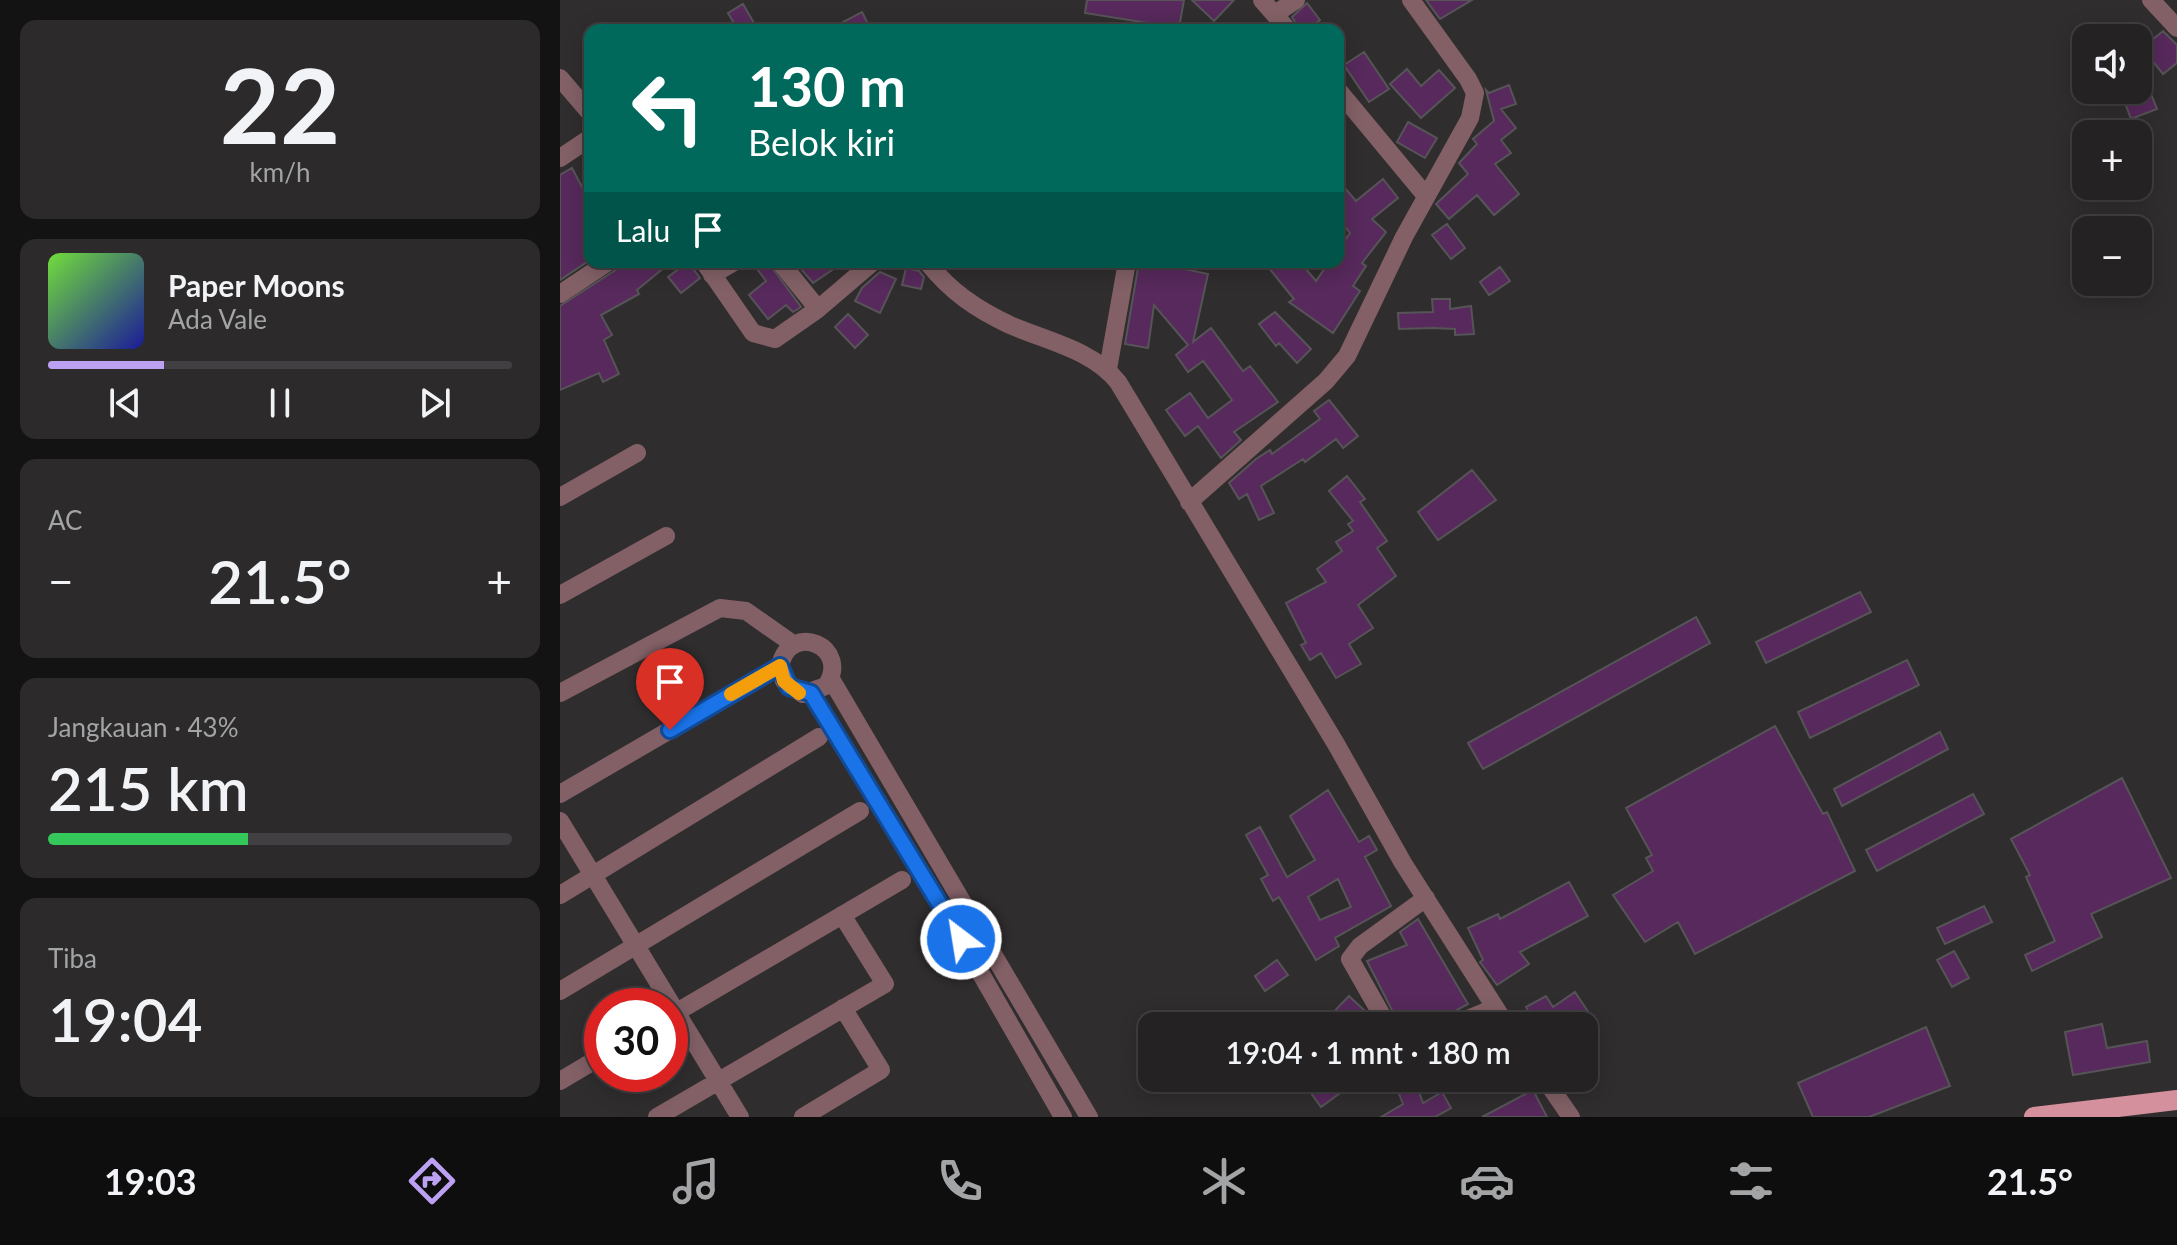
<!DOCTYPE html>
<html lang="id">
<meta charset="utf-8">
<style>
body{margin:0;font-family:Lato,sans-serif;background:#2c2a2b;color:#f1f3f6;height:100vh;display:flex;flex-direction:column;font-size:30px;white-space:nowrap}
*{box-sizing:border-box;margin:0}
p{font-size:26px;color:#a3a4a6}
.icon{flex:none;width:44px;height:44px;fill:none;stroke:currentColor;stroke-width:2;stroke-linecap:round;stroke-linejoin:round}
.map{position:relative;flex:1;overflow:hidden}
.drawer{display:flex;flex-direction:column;gap:20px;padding:20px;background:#141313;width:560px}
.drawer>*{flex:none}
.guide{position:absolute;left:24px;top:24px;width:760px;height:244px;border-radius:16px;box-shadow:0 4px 20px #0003,0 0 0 2px #413f41;background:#00695c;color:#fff;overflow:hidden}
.controls{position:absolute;left:1512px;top:24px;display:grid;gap:16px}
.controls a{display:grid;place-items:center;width:80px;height:80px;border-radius:16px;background:#242223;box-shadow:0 4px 20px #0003,0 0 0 2px #413f41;font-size:40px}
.speed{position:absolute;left:24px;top:988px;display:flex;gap:16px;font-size:40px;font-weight:700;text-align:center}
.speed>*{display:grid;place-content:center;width:104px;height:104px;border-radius:50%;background:#242223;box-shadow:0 4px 20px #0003,0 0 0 2px #413f41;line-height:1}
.speed .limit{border:12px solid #d22;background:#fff;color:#111}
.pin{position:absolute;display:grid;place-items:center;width:68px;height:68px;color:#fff;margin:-82px -34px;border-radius:50% 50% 50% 0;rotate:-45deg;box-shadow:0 0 8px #0007}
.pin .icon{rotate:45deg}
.me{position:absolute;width:88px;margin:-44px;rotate:329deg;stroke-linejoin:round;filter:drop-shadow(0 0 6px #0008)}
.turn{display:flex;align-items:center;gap:28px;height:168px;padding:0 32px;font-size:36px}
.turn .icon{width:104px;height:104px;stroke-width:2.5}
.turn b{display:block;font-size:56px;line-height:68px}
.then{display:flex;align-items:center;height:76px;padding:0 32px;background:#0003;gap:16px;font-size:30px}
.big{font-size:60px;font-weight:600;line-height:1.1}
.drawer .card{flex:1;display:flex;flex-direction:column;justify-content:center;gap:12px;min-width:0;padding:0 28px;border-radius:16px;background:#2c2a2b}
.drawer .dial{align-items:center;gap:0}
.dial b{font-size:104px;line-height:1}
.song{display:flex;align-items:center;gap:24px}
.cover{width:96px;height:96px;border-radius:12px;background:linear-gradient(135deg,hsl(100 70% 55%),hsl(240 70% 35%))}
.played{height:8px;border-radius:4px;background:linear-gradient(90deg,#bca0f2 25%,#413f41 25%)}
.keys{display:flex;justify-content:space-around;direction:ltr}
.heat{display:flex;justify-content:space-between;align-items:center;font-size:44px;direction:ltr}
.charge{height:12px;border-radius:6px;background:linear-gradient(90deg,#34c759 43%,#413f41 0)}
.trip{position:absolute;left:578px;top:1012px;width:460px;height:80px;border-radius:16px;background:#242223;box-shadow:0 4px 20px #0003,0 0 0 2px #413f41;font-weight:600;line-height:80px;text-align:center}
.tabs{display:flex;height:128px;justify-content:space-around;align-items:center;background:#0e0e0e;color:#a3a4a6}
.tabs .icon{width:56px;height:56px}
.tabs .on{color:#bca0f2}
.tabs b{font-size:36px;color:#f1f3f6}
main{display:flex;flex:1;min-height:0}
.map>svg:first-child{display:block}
</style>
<main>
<section class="drawer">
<div class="card dial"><b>22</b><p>km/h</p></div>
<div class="card">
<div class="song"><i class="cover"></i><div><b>Paper Moons</b><p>Ada Vale</p></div></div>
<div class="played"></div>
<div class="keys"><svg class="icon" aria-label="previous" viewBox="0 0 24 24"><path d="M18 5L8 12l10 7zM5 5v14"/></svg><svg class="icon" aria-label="pause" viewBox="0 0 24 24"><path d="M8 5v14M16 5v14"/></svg><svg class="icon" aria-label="next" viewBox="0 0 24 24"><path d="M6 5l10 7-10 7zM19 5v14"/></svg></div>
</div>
<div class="card"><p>AC</p>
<div class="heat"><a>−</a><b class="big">21.5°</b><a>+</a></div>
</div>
<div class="card"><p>Jangkauan · 43%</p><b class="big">215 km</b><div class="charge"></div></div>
<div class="card"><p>Tiba</p><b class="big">19:04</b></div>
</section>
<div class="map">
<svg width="1617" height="1117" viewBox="0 0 1617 1117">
<rect width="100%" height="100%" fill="#302d2f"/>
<path fill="#57295c" stroke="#565457" stroke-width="2" fill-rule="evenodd" d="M 527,0 L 624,0 L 619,28 L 525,13 Z
M 632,0 L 674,0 L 654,21 Z
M 866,0 L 912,0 L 880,19 Z
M 747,3 L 760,20 L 747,30 L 740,30 L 732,17 Z
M 183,4 L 198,30 L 178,30 L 168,13 Z
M 302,12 L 311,30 L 268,30 Z
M 1603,31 L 1617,45 L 1617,63 L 1603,74 L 1582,48 Z
M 804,52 L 829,89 L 809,102 L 784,65 Z
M 847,69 L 861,86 L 879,70 L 895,88 L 861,118 L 830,84 Z
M 949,85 L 956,104 L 941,109 L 956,128 L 941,140 L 951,153 L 935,164 L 959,194 L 934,215 L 917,195 L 889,219 L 876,204 L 908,174 L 899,163 L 917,144 L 913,139 L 934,121 L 926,90 L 929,93 Z
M 1591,94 L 1597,109 L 1571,119 L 1565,103 Z
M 848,122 L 877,138 L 865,158 L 837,142 Z
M 12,168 L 30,202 L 30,260 L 0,280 L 0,175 Z
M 823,179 L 838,198 L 812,219 L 826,232 L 802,263 L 806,266 L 793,286 L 800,291 L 773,333 L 729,302 L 734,299 L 704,262 L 740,262 L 756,281 L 769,262 L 778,262 L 778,250 L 790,233 L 778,218 L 778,180 L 796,201 Z
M 887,224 L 905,248 L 891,259 L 872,235 Z
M 68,262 L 111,262 L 77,290 L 79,294 L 41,315 L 52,335 L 44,340 L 59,374 L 43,382 L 39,373 L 0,390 L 0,306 Z
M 128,262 L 140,278 L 121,293 L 108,277 Z
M 192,262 L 208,262 L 241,307 L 233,312 L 226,305 L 208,319 L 189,295 L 206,281 Z
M 235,262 L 284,262 L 253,283 Z
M 579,262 L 610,262 L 610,266 L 648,274 L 633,342 L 651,328 L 683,371 L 690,366 L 718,402 L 674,432 L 681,440 L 661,458 L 638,426 L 625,436 L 606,410 L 630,393 L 648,418 L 672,400 L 643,361 L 628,372 L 616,355 L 628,345 L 594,305 L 588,348 L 565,344 Z
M 940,267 L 950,281 L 929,295 L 920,282 Z
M 346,268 L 359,271 L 364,277 L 361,289 L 342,285 Z
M 320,272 L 336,279 L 320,313 L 295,301 L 302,288 Z
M 872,299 L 890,299 L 890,309 L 911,306 L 914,334 L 895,335 L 895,329 L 873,328 L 839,329 L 838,313 L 873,312 Z
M 715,312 L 751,349 L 737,363 L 719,343 L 716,346 L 699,324 Z
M 288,314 L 308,335 L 295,348 L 275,327 Z
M 769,400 L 798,436 L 783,448 L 776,439 L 745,462 L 743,459 L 701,486 L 714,513 L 699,520 L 687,494 L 679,499 L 669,483 L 696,459 L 710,450 L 712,454 L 760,419 L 754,411 Z
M 912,470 L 936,500 L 878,540 L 858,512 Z
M 787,476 L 805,499 L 800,502 L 827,541 L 817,548 L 836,576 L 798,605 L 813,628 L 789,644 L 801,664 L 776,678 L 761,653 L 750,660 L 741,645 L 746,643 L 726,603 L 766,582 L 757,569 L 782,551 L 776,542 L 793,531 L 788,524 L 793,521 L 769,491 Z
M 1300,592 L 1311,612 L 1206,663 L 1196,642 Z
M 1136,617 L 1150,643 L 923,769 L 908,743 Z
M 1347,660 L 1359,685 L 1250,738 L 1238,712 Z
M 1215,726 L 1263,814 L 1267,812 L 1295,871 L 1135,954 L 1118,922 L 1085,942 L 1053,895 L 1093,871 L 1086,858 L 1092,855 L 1066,808 Z
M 1380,732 L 1388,749 L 1282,806 L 1274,789 Z
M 1562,778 L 1611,878 L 1531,914 L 1542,937 L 1472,971 L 1465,955 L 1495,941 L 1466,877 L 1470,875 L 1451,839 Z
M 768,790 L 799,842 L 809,836 L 817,850 L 805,857 L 831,906 L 775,938 L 779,946 L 756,960 L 719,897 L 713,901 L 701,879 L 708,875 L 686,835 L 700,827 L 727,877 L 755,860 L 730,816 ZM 778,879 L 791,907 L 760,920 L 748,897 Z
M 1413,794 L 1424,814 L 1317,871 L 1306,850 Z
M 1009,882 L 1028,916 L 960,952 L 969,964 L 937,985 L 920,962 L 923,960 L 908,928 L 938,914 L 940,919 Z
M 1424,906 L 1432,922 L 1385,944 L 1377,928 Z
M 858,919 L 908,1004 L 882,1018 L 879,1026 L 840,1026 L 807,961 L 847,945 L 840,932 Z
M 1394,951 L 1409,978 L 1392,987 L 1377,960 Z
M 717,960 L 728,975 L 705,991 L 695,976 Z
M 1015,992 L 1029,1013 L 1010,1026 L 977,1026 L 966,1007 L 986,996 L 993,1007 Z
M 789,996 L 806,1012 L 814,1026 L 760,1026 Z
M 1542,1024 L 1547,1048 L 1587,1041 L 1590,1062 L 1513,1075 L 1505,1032 Z
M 1366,1027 L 1390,1086 L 1309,1117 L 1253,1117 L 1238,1083 Z
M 740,1078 L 780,1078 L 787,1088 L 761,1107 Z
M 833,1078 L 854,1078 L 863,1103 L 882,1092 L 891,1108 L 875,1117 L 821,1117 L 843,1104 Z
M 973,1090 L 987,1117 L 922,1117 L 941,1107 Z"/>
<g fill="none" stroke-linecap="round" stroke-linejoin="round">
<path stroke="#826066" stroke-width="18" d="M 702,0 L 728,30
M 1591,0 L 1617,28
M 715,14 L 736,0
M 0,78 L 30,113
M 778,90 L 866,196
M 0,158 L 30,138
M 144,262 L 193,333 L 215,339 L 258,309 L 313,262
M 220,262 L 258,309
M 367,262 C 391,292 416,309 450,325 C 487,341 533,350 558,382 L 776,744 L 843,863 L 947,1026
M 152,275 L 174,262
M 0,294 L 48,262
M 548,369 L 567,262
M 0,497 L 77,453
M 629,502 L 766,381 L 787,356 L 844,237 L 910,118 L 915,93 L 908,79 L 851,0
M 0,595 L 106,536
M 271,679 L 529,1117
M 0,693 L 160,608 L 186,611 L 233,644
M 251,693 L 401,939 L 503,1117
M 0,794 L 220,666 C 230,620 292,647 266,686 L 243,694 L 224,681 L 220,666
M 0,821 L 180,1117
M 0,895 L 259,737
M 0,991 L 300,811
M 110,1016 L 342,880
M 828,1026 L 790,959 L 800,946 L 866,898
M 891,1026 L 934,1008
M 984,1078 L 1011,1117
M 0,1081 L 42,1056
M 97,1117 L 325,984 L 282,915
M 243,1117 L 321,1070 L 283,1008"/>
<path stroke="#d4909c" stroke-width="20" d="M 1474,1117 L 1617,1100"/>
</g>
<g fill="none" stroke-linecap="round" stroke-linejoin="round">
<defs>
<path id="route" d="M 110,730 L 220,666 L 229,687 L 251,693 L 401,939"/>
</defs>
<use href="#route" stroke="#114b97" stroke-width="20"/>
<use href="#route" stroke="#1a73e8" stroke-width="14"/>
<path stroke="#f59e0b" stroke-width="14" d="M 171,694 L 220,666 L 224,681 L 239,693"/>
</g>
</svg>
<div class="controls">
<a><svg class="icon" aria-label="sound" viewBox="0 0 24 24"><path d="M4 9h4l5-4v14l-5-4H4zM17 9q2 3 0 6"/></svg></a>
<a>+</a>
<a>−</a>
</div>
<div class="speed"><div class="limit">30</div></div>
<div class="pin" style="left:110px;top:730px;background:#d93025"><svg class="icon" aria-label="arrive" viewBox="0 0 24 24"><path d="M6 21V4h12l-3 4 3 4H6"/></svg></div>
<svg class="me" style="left:401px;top:939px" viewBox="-20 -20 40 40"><circle r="17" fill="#1a73e8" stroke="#fff" stroke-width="3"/><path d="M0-11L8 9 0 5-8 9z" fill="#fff"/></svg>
<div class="trip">19:04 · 1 mnt · 180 m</div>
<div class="guide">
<div class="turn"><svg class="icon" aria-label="left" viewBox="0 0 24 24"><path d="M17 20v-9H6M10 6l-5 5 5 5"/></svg><div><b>130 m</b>Belok kiri</div></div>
<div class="then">Lalu<svg class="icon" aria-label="arrive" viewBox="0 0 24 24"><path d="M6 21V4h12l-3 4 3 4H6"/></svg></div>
</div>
</div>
</main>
<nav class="tabs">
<b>19:03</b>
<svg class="icon on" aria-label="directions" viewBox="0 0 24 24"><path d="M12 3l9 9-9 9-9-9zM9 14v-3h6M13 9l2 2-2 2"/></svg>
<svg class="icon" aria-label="music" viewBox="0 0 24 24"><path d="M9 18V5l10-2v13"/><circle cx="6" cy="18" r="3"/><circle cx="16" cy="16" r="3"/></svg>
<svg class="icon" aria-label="phone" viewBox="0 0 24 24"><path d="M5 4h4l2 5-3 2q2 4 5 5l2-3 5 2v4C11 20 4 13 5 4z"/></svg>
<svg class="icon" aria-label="climate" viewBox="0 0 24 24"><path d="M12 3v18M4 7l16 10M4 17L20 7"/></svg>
<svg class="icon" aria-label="car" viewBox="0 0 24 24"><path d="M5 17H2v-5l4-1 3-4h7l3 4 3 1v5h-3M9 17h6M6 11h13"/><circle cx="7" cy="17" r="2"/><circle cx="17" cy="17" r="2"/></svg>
<svg class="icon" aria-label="filters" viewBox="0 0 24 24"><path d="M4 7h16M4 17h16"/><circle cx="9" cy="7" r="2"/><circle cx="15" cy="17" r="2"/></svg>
<b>21.5°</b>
</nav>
